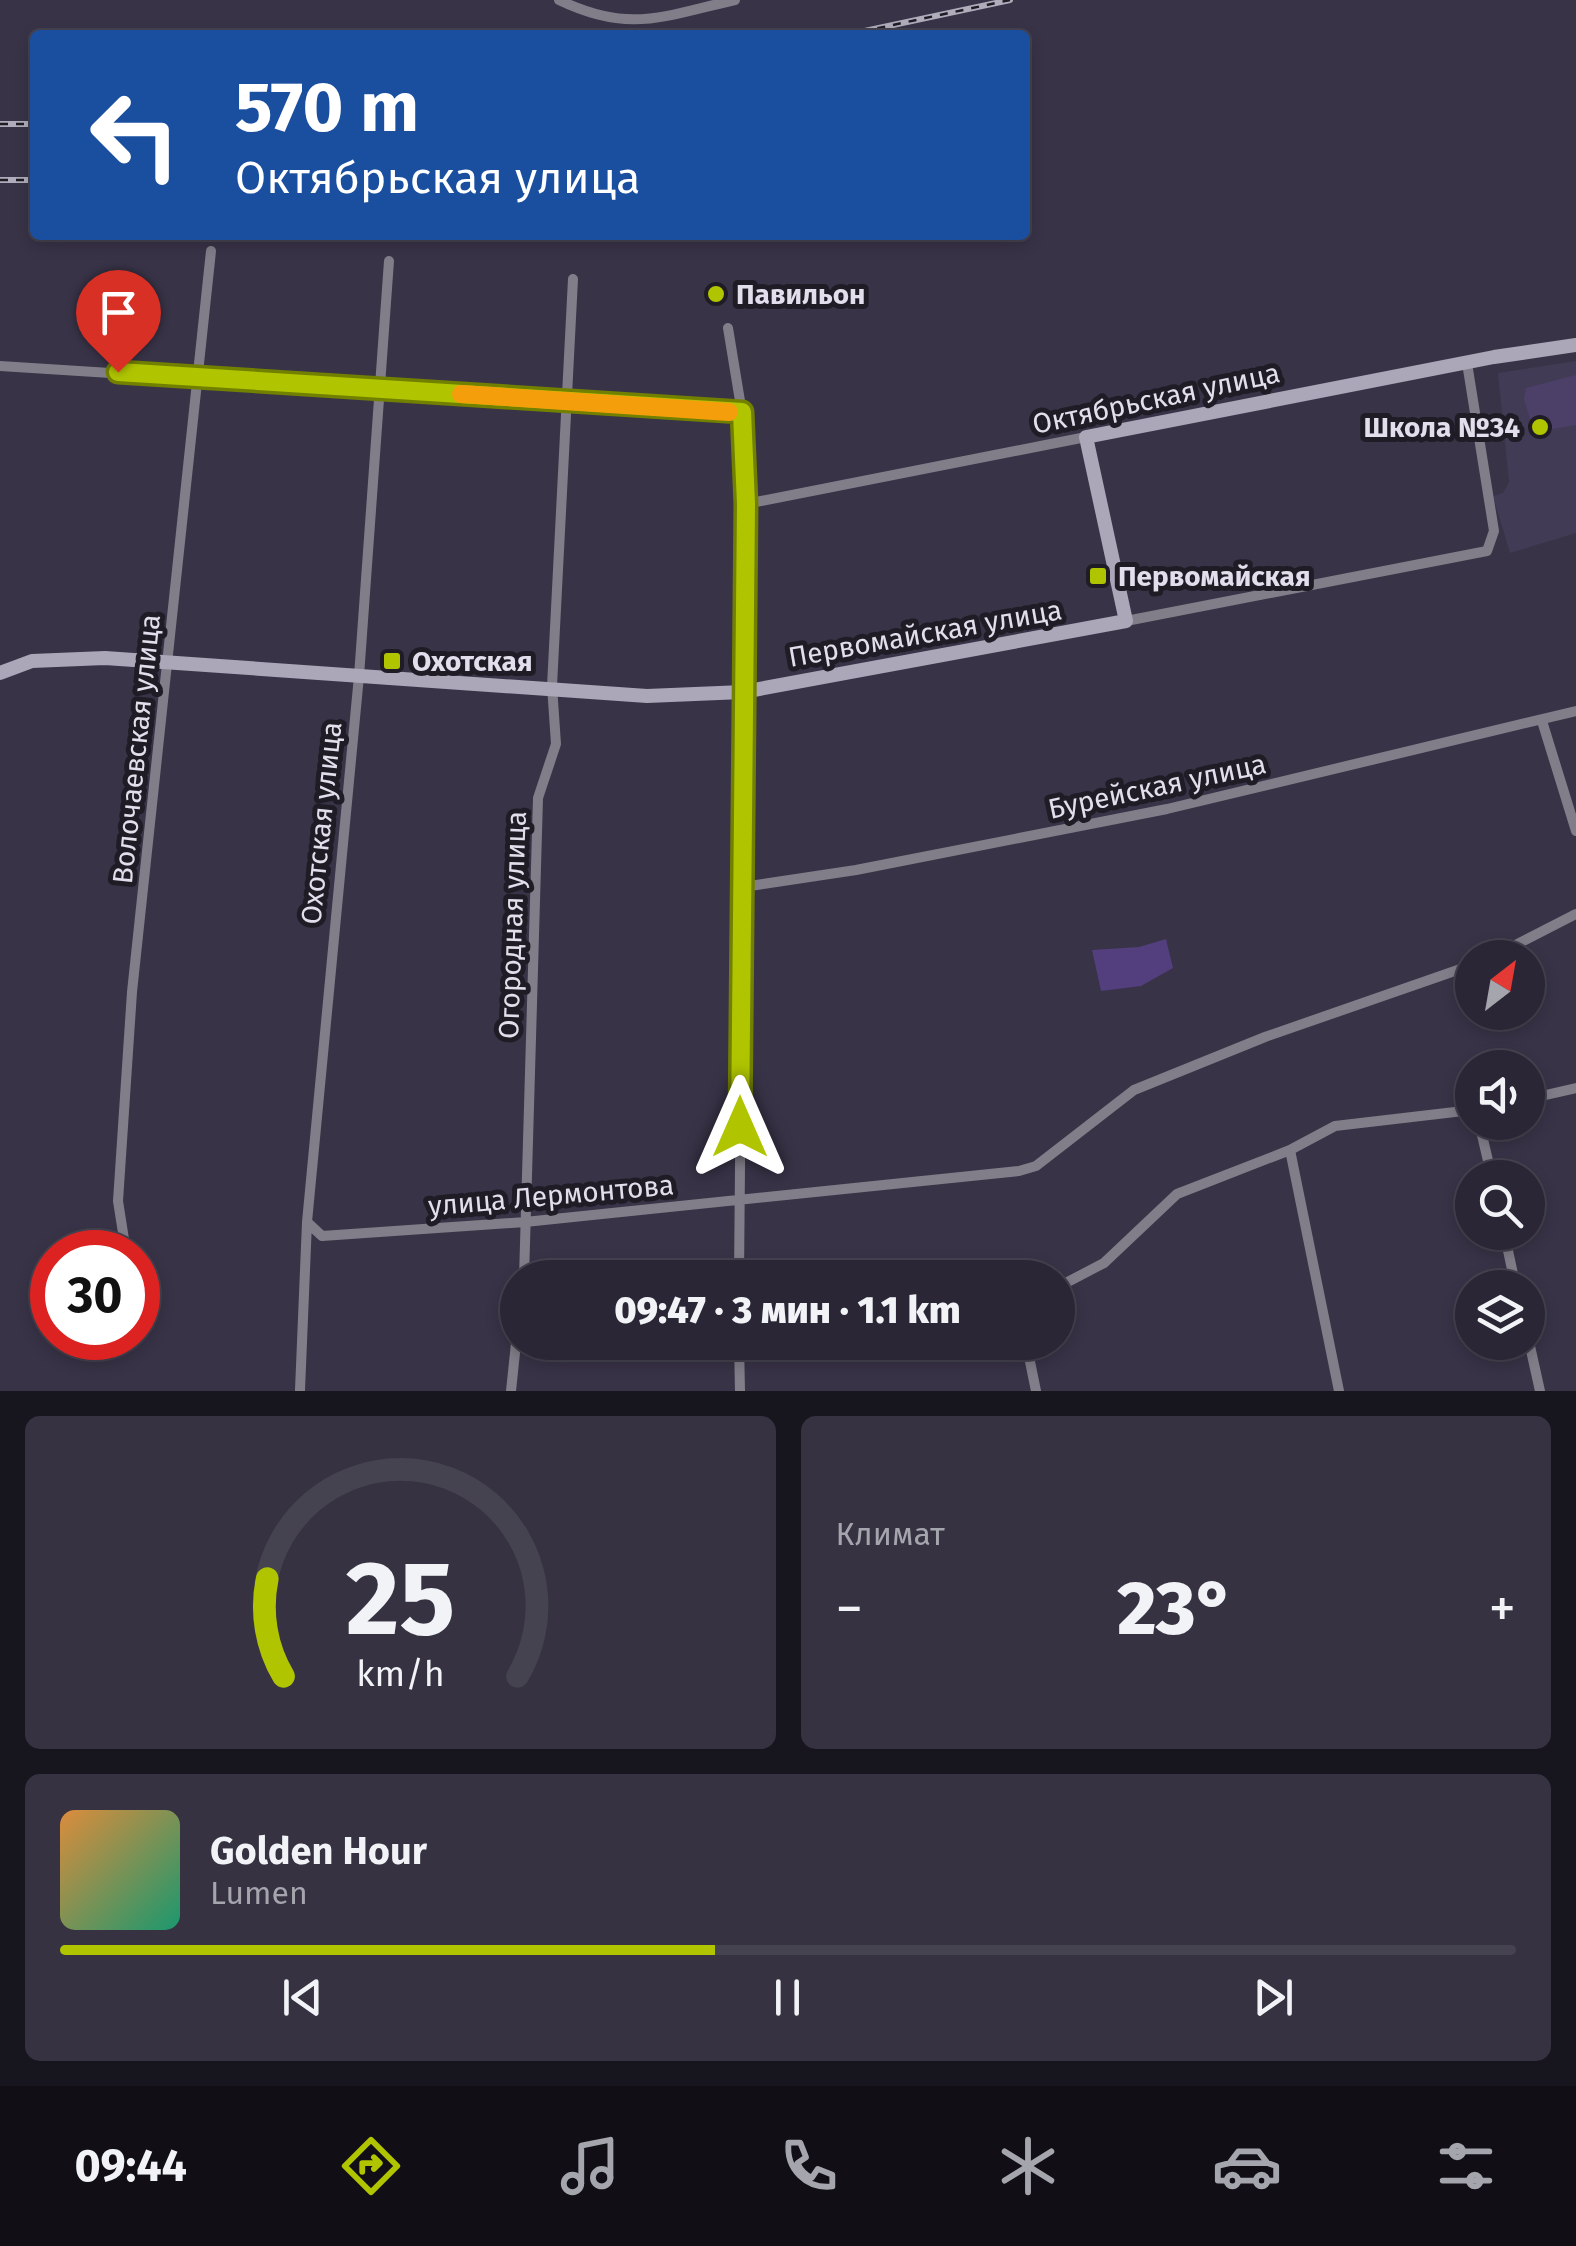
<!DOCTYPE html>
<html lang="ru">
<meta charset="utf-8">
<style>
body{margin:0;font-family:"Fira Sans",sans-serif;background:#363241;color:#f1f3f6;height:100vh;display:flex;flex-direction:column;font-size:38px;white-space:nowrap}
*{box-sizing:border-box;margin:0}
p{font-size:32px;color:#a5a5ad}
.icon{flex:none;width:55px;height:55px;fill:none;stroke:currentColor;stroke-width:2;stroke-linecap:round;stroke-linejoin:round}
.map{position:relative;height:1391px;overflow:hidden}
.drawer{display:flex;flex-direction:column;gap:25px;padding:25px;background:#17151d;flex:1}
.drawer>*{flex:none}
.guide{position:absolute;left:30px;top:30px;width:1000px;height:210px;border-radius:10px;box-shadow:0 5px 15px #0003,0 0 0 2px #464350;background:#1a4fa0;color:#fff;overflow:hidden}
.needle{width:65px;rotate:31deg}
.buttons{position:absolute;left:1455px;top:940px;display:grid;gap:20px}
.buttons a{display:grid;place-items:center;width:90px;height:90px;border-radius:50%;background:#2a2635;box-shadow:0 5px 15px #0003,0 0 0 2px #464350;font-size:50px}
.speed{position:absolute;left:30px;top:1230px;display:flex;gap:20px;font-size:50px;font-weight:700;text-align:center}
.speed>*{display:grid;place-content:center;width:130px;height:130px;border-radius:50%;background:#2a2635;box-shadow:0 5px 15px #0003,0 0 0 2px #464350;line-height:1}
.speed .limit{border:15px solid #d22;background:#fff;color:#111}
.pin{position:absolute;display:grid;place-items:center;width:85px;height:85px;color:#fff;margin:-102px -42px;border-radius:50% 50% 50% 0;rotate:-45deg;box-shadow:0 0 10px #0007}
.pin .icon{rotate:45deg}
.me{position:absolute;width:110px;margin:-55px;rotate:0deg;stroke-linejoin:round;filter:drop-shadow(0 0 8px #0008)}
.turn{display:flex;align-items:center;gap:35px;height:210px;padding:0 40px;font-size:45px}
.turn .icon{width:130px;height:130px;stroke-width:2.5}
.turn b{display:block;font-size:70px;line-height:85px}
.big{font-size:75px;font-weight:800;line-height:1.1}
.drawer .tile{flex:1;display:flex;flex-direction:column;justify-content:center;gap:15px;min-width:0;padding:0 35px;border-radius:15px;background:#363241}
.drawer .dial{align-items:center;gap:0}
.dial svg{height:260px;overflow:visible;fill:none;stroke:#464350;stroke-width:7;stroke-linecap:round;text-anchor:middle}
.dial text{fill:#f1f3f6;stroke:none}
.song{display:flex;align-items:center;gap:30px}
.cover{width:120px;height:120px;border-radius:15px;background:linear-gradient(135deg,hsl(30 70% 55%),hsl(160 70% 35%))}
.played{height:10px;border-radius:5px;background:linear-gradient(90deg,#b0c500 45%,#464350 45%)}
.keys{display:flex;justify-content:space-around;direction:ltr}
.heat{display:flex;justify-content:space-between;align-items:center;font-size:55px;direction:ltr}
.drawer .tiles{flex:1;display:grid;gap:25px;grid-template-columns:1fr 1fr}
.tile:last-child{grid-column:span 2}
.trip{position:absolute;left:500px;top:1260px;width:575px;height:100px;border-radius:50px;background:#2a2635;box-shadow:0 5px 15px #0003,0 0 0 2px #464350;font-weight:800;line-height:100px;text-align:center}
.menu{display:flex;height:160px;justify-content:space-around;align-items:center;background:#110f15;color:#a5a5ad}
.menu .icon{width:70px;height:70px}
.menu .active{color:#b0c500}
.menu b{font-size:45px;color:#f1f3f6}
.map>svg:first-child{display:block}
</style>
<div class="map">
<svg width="1576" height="1391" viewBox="0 0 1576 1391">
<rect width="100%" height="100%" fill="#383347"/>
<path fill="#423b55" d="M 1576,361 L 1576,533 L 1510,553 L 1493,496 L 1503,493 L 1509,482 L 1498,373 Z"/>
<path fill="#4c4069" d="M 1576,375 L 1576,425 L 1534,432 L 1524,399 L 1526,388 Z"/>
<path fill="#533f7d" d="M 1166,939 L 1173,968 L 1141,986 L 1101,991 L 1092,950 L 1139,947 Z"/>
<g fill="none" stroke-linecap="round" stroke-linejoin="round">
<path stroke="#817e89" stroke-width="10" d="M 559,0 C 630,34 663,16 735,0
M 728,328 L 742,413 L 746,504 L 739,1278
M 0,366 L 742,413
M 746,504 L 1086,437
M 1126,621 L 1487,551 L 1494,531 L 1467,363
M 1542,721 L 1576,831
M 743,887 L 856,870 L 1167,809 L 1576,711
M 1490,958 L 1576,914
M 1528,1099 L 1576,1088
M 1479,1122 L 1492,1178
M 1290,1150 L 1339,1391
M 307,1222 L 322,1236 L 525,1222 L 1019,1171 L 1036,1166 L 1134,1090 L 1265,1037 L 1472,965
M 1504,1232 L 1516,1288
M 126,1252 L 118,1201 L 132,992 L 211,251
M 524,1278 L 538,798 L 556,744 L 552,686 L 573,279
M 1058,1287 L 1104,1263 L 1177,1194 L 1290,1150 L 1335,1126 L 1472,1110
M 1528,1337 L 1540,1391
M 739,1342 L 740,1391
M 1026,1342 L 1036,1391
M 300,1390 L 307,1222 L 359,676 L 389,261
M 511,1391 L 518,1324"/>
<path stroke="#aba6b8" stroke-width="14" d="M 0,673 L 32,661 L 105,658 L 647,696 L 743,692 L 1126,621 L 1086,437 L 1494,357 L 1576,345"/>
<defs>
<path id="rail" d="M 846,35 L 1010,0
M 0,124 L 35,124
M 0,180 L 35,180"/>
</defs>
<use href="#rail" stroke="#afacbb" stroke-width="6"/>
<use href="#rail" stroke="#1f1c26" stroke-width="2.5" stroke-dasharray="8" stroke-linecap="butt"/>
</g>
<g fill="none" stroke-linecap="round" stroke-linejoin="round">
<defs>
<path id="route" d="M 118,372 L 742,412 L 746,504 L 740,1127"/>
</defs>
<use href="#route" stroke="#728000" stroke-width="25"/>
<use href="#route" stroke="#b0c500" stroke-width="18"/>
<path stroke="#f59e0b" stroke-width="18" d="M 461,394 L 729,412"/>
</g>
<g fill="#b0c500" stroke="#1f1c26" stroke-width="4">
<circle cx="716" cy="294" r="10"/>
<circle cx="1540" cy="427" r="10"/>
<rect x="1088" y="566" width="20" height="20" rx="5"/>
<rect x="382" y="651" width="20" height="20" rx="5"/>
</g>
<g text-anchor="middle" stroke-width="10" stroke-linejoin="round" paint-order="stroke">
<g font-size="28" font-weight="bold" fill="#e2dfec" stroke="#1f1c26" text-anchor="start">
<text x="736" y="304">Павильон</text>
<text x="1520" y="437" text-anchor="end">Школа №34</text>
<text x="1118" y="586">Первомайская</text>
<text x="412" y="671">Охотская</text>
</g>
<g font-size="28" fill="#e2dfec" stroke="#1f1c26">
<text transform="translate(1156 398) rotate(-12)" y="10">Октябрьская улица</text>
<text transform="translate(925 633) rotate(-10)" y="10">Первомайская улица</text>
<text transform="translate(136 749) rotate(-84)" y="10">Волочаевская улица</text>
<text transform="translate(1157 786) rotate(-12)" y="10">Бурейская улица</text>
<text transform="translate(321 823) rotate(-84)" y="10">Охотская улица</text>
<text transform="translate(512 925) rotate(-88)" y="10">Огородная улица</text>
<text transform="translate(551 1195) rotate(-5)" y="10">улица Лермонтова</text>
</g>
</g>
</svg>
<div class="buttons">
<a><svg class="needle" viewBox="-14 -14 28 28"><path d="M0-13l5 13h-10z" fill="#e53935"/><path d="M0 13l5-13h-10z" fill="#a5a5ad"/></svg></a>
<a><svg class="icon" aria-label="sound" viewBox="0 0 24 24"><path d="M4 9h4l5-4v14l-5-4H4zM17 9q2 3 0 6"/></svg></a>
<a><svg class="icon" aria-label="search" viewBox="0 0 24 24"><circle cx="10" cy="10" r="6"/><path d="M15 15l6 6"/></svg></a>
<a><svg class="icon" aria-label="layers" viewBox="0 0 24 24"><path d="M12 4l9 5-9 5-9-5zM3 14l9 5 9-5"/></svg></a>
</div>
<div class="speed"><div class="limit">30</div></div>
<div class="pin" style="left:118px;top:372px;background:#d93025"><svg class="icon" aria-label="arrive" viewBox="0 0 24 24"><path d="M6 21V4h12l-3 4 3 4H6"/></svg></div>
<svg class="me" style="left:740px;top:1127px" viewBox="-20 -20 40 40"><path d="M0-17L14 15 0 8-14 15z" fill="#b0c500" stroke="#fff" stroke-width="4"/></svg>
<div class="trip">09:47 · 3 мин · 1.1 km</div>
<div class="guide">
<div class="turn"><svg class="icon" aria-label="left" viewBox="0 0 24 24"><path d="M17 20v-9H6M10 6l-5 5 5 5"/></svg><div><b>570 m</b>Октябрьская улица</div></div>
</div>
</div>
<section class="drawer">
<div class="tiles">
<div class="tile dial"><svg viewBox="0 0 100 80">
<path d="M14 69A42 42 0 1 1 86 69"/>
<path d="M14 69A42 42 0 0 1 9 39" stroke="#b0c500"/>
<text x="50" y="56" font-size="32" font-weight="700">25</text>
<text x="50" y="72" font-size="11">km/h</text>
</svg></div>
<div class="tile"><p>Климат</p>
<div class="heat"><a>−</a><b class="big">23°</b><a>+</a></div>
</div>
<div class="tile">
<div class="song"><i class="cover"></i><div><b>Golden Hour</b><p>Lumen</p></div></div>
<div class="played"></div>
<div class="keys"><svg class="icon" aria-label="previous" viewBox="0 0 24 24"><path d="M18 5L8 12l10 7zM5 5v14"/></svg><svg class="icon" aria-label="pause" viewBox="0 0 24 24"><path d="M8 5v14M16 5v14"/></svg><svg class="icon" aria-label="next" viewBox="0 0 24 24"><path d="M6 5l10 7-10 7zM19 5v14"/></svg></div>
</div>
</div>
</section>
<nav class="menu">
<b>09:44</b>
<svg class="icon active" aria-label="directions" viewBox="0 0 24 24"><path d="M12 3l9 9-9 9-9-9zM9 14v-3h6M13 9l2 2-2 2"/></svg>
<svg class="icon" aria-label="music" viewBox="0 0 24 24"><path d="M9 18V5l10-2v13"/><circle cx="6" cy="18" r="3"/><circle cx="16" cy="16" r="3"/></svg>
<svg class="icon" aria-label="phone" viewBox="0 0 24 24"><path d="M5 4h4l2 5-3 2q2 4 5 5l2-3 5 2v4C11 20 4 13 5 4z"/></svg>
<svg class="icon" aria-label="climate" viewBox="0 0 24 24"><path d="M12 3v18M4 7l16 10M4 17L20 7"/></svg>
<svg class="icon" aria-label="car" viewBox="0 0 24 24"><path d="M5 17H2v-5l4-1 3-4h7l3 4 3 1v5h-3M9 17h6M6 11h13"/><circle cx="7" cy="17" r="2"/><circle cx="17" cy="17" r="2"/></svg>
<svg class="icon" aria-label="filters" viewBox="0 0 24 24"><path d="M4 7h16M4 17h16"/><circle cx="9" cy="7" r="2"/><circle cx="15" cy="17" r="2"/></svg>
</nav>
